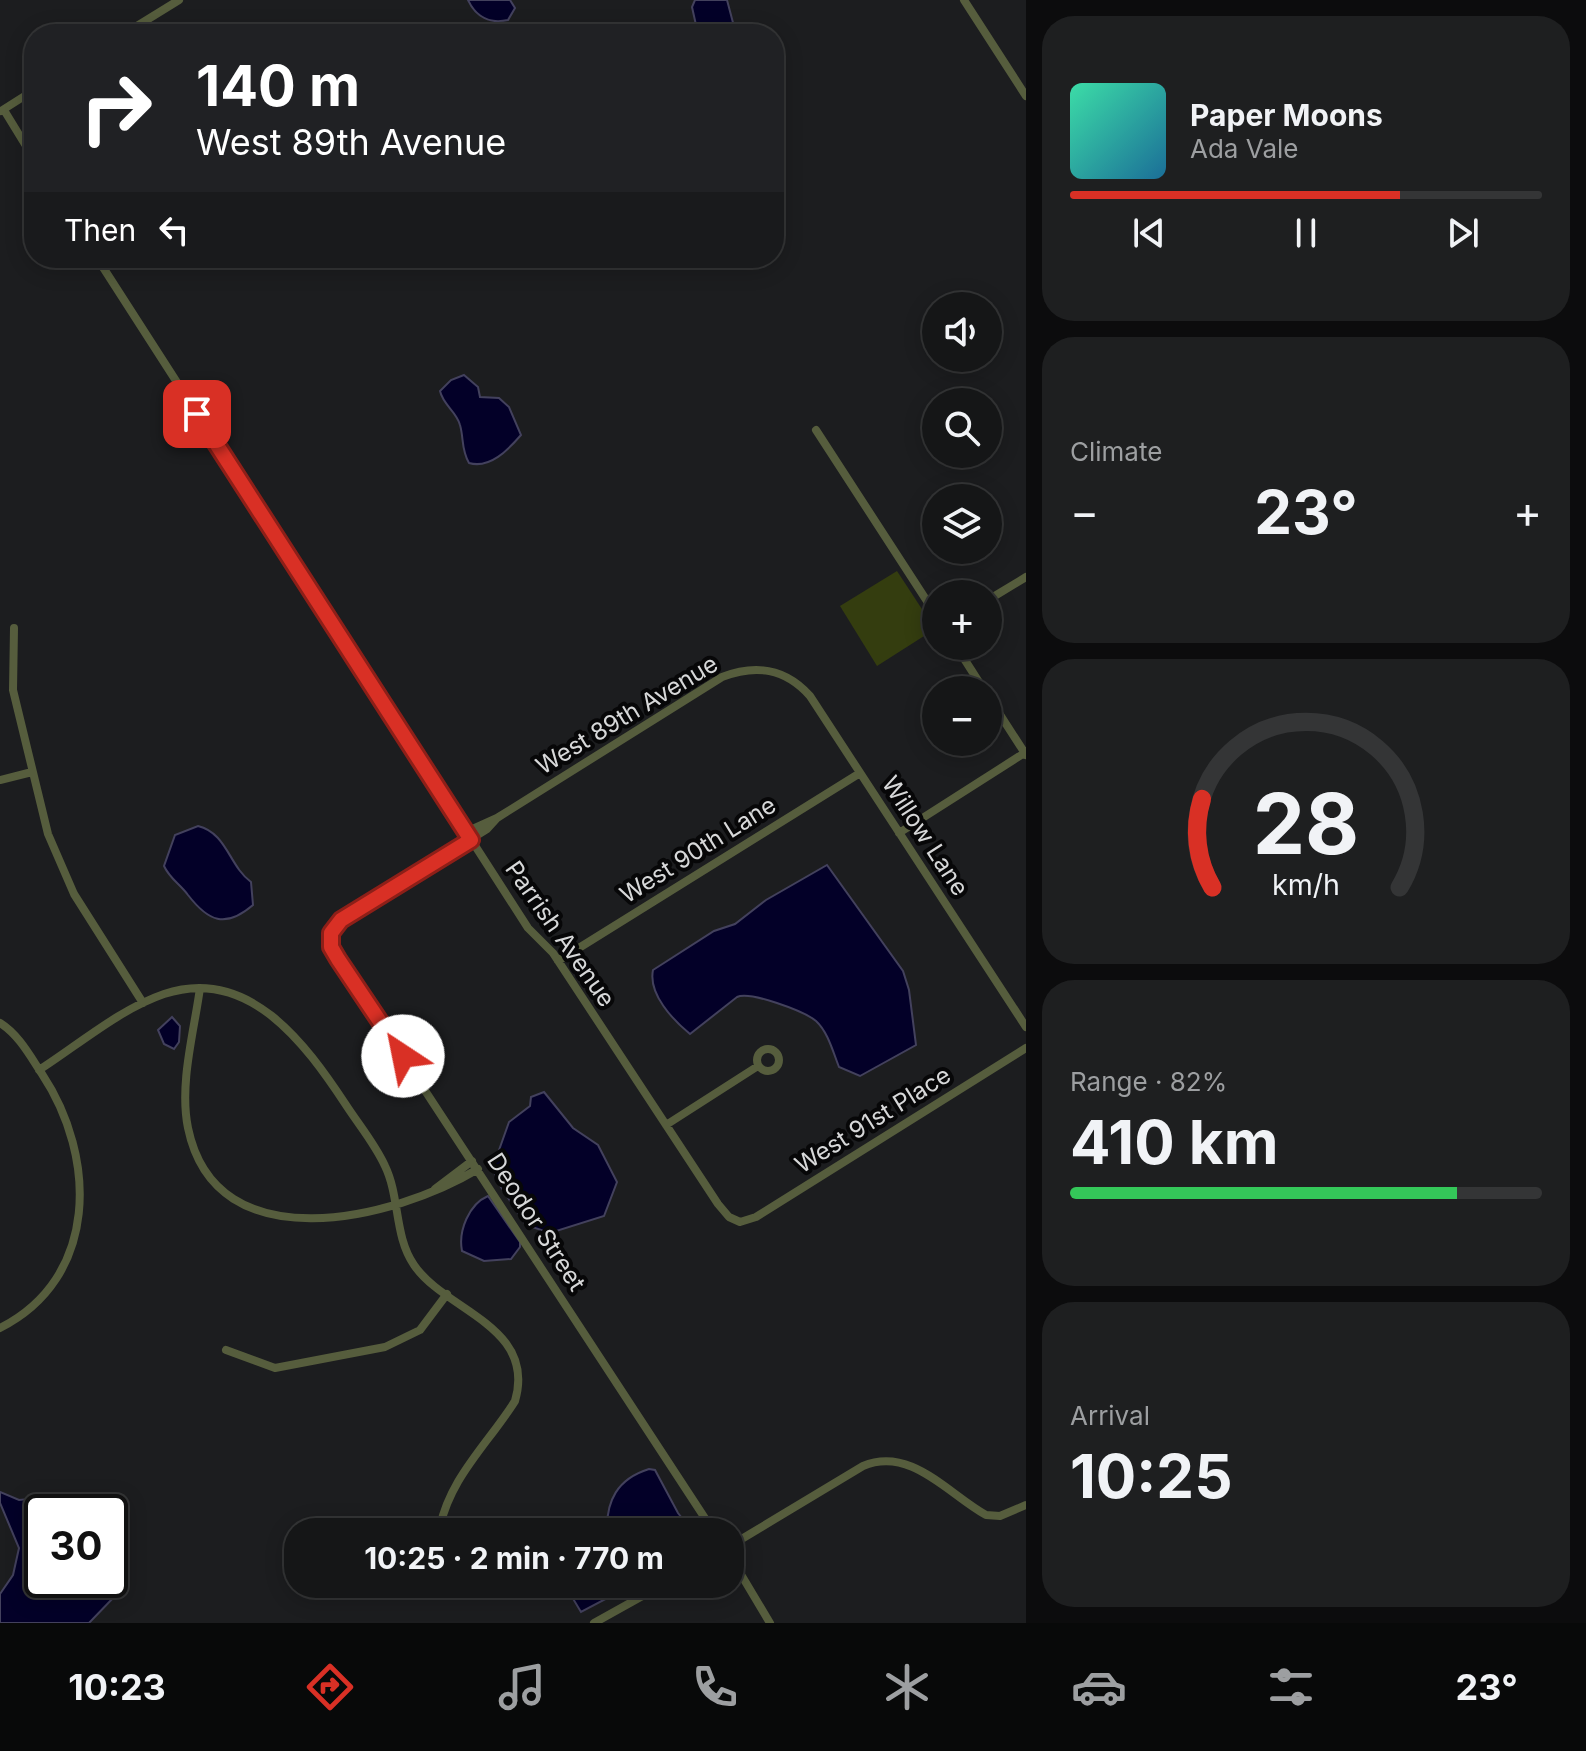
<!DOCTYPE html>
<meta charset="utf-8">
<style>
body{margin:0;font-family:Inter,sans-serif;background:#1e1f20;color:#f1f3f6;height:100vh;display:flex;flex-direction:column;font-size:30px;white-space:nowrap}
*{box-sizing:border-box;margin:0}
p{font-size:26px;color:#9d9fa1}
.icon{flex:none;width:44px;height:44px;fill:none;stroke:currentColor;stroke-width:2;stroke-linecap:round;stroke-linejoin:round}
.map{position:relative;flex:1;overflow:hidden}
.panel{display:flex;flex-direction:column;gap:16px;padding:16px;background:#0c0c0d;width:560px}
.panel>*{flex:none}
.top-card{position:absolute;left:24px;top:24px;width:760px;height:244px;border-radius:32px;box-shadow:0 4px 20px #0003,0 0 0 2px #343536;background:#202124;color:#fff;overflow:hidden}
.tools{position:absolute;left:922px;top:292px;display:grid;gap:16px}
.tools a{display:grid;place-items:center;width:80px;height:80px;border-radius:50%;background:#151617;box-shadow:0 4px 20px #0003,0 0 0 2px #343536;font-size:40px}
.speed{position:absolute;left:24px;top:1494px;display:flex;gap:16px;font-size:40px;font-weight:700;text-align:center}
.speed>*{display:grid;place-content:center;width:104px;height:104px;border-radius:50%;background:#151617;box-shadow:0 4px 20px #0003,0 0 0 2px #343536;line-height:1}
.speed .limit{border:4px solid #111;border-radius:12px;background:#fff;color:#111}
.pin{position:absolute;display:grid;place-items:center;width:68px;height:68px;color:#fff;margin:-34px;border-radius:16px;box-shadow:0 4px 12px #0006}
.me{position:absolute;width:88px;margin:-44px;rotate:326deg;stroke-linejoin:round;filter:drop-shadow(0 0 6px #0008)}
.turn{display:flex;align-items:center;gap:28px;height:168px;padding:0 40px;font-size:36px}
.turn .icon{width:104px;height:104px;stroke-width:2.5}
.turn b{display:block;font-size:56px;line-height:68px}
.then{display:flex;align-items:center;height:76px;padding:0 40px;background:#0003;gap:16px;font-size:30px}
.big{font-size:60px;font-weight:700;line-height:1.1}
.panel .widget{flex:1;display:flex;flex-direction:column;justify-content:center;gap:12px;min-width:0;padding:0 28px;border-radius:32px;background:#1e1f20}
.panel .dial{align-items:center;gap:0}
.dial svg{height:208px;overflow:visible;fill:none;stroke:#343536;stroke-width:7;stroke-linecap:round;text-anchor:middle}
.dial text{fill:#f1f3f6;stroke:none}
.song{display:flex;align-items:center;gap:24px}
.cover{width:96px;height:96px;border-radius:12px;background:linear-gradient(135deg,hsl(160 70% 55%),hsl(200 70% 35%))}
.played{height:8px;border-radius:4px;background:linear-gradient(90deg,#d93025 70%,#343536 70%)}
.keys{display:flex;justify-content:space-around;direction:ltr}
.heat{display:flex;justify-content:space-between;align-items:center;font-size:44px;direction:ltr}
.charge{height:12px;border-radius:6px;background:linear-gradient(90deg,#34c759 82%,#343536 0)}
.trip{position:absolute;left:284px;top:1518px;width:460px;height:80px;border-radius:32px;background:#151617;box-shadow:0 4px 20px #0003,0 0 0 2px #343536;font-weight:700;line-height:80px;text-align:center}
.menu{display:flex;height:128px;justify-content:space-around;align-items:center;background:#080909;color:#9d9fa1}
.menu .icon{width:56px;height:56px}
.menu .selected{color:#d93025}
.menu b{font-size:36px;color:#f1f3f6}
main{display:flex;flex:1;min-height:0}
.map>svg:first-child{display:block}
</style>
<main>
<div class="map">
<svg width="1026" height="1623" viewBox="0 0 1026 1623">
<rect width="100%" height="100%" fill="#1c1d1f"/>
<path fill="#343d0f" d="M 897,571 L 935,629 L 877,666 L 840,606 Z"/>
<path fill="#030028" stroke="#43415d" stroke-width="2" d="M 468,0 L 510,0 L 515,8 L 508,20 C 490,24 476,17 468,0 Z
M 695,0 L 727,0 L 736,34 L 698,34 L 692,7 Z
M 464,375 L 478,387 L 480,397 L 499,398 L 509,407 L 521,435 C 508,450 490,469 469,463 C 461,449 464,439 460,425 C 457,412 443,405 440,391 L 451,380 Z
M 198,826 C 227,833 229,866 251,882 L 253,905 C 225,929 208,921 188,895 C 180,884 170,879 164,866 L 175,835 Z
M 827,865 L 903,971 L 909,990 L 916,1045 L 860,1076 L 839,1067 C 833,1052 828,1032 816,1021 C 804,1011 750,991 737,997 L 690,1034 C 673,1020 648,994 653,970 L 714,931 L 735,924 L 766,900 Z
M 172,1017 L 180,1026 L 179,1042 L 174,1049 L 164,1044 L 158,1030 Z
M 544,1092 L 573,1128 L 598,1145 L 617,1182 L 604,1216 L 550,1233 L 526,1225 L 497,1181 L 493,1167 L 509,1122 L 530,1106 L 531,1097 Z
M 488,1196 L 520,1242 L 520,1247 L 511,1259 L 484,1261 L 462,1251 C 458,1231 469,1204 488,1196 Z
M 649,1469 L 655,1470 L 678,1513 L 693,1532 L 607,1532 C 606,1501 617,1479 649,1469 Z
M 0,1492 L 19,1500 L 40,1498 L 44,1512 L 37,1529 L 42,1538 L 42,1580 L 110,1580 L 110,1574 L 115,1579 L 115,1596 L 89,1623 L 0,1623 L 0,1594 L 13,1575 L 19,1548 L 0,1503 Z
M 570,1584 L 634,1584 L 581,1612 L 572,1597 Z"/>
<g fill="none" stroke-linecap="round" stroke-linejoin="round">
<path stroke="#565d3d" stroke-width="8" d="M 964,0 L 1026,96
M 124,34 L 179,0
M 4,110 L 34,159
M 1,111 L 34,90
M 97,258 L 528,928 L 553,953 L 718,1204 L 729,1217 L 740,1222 L 756,1217 L 1026,1048
M 816,430 L 936,615
M 988,600 L 1026,577
M 14,628 L 13,690 L 48,834 L 74,894 L 143,1003
M 956,646 L 984,690
M 988,696 L 1026,755
M 0,780 L 32,772
M 497,818 L 722,677 C 756,664 785,668 810,696 L 1026,1027
M 466,832 L 497,818 L 487,829 L 341,920 L 331,933 L 331,947 L 714,1532
M 899,833 L 1026,752
M 558,961 L 860,773
M 200,988 C 194,1032 179,1084 188,1128 C 216,1264 395,1219 478,1169
M 0,1023 C 19,1035 30,1056 42,1074 C 97,1157 99,1278 0,1328
M757 1060a11 11 0 1 1 22 0a11 11 0 1 1-22 0Z
M 39,1070 C 78,1045 120,1009 164,994 C 249,966 305,1043 346,1105 C 359,1125 375,1144 385,1166 C 400,1197 394,1236 414,1265 C 445,1311 537,1326 515,1401 C 488,1444 448,1479 439,1532
M 666,1125 L 758,1066
M 435,1189 L 472,1161
M 226,1350 L 275,1368 L 385,1347 L 420,1330 L 447,1294
M 581,1532 L 583,1523
M 730,1546 L 863,1466 C 911,1446 948,1494 986,1515 L 1000,1516 L 1026,1505
M 730,1556 L 770,1623
M 594,1623 L 664,1584"/>
</g>
<g fill="none" stroke-linecap="round" stroke-linejoin="round">
<defs>
<path id="route" d="M 197,414 L 471,840 L 341,920 L 331,933 L 331,947 L 338,959 L 403,1056"/>
</defs>
<use href="#route" stroke="#8d1f18" stroke-width="20"/>
<use href="#route" stroke="#d93025" stroke-width="14"/>
</g>
<g text-anchor="middle" stroke-width="8" stroke-linejoin="round" paint-order="stroke">
<g font-size="24" fill="#d7d8d9" stroke="#070708">
<text transform="translate(627 715) rotate(-31)" y="8">West 89th Avenue</text>
<text transform="translate(925 836) rotate(57)" y="8">Willow Lane</text>
<text transform="translate(698 850) rotate(-32)" y="8">West 90th Lane</text>
<text transform="translate(560 934) rotate(55)" y="8">Parrish Avenue</text>
<text transform="translate(873 1120) rotate(-32)" y="8">West 91st Place</text>
<text transform="translate(536 1222) rotate(57)" y="8">Deodor Street</text>
</g>
</g>
</svg>
<div class="tools">
<a><svg class="icon" aria-label="sound" viewBox="0 0 24 24"><path d="M4 9h4l5-4v14l-5-4H4zM17 9q2 3 0 6"/></svg></a>
<a><svg class="icon" aria-label="search" viewBox="0 0 24 24"><circle cx="10" cy="10" r="6"/><path d="M15 15l6 6"/></svg></a>
<a><svg class="icon" aria-label="layers" viewBox="0 0 24 24"><path d="M12 4l9 5-9 5-9-5zM3 14l9 5 9-5"/></svg></a>
<a>+</a>
<a>−</a>
</div>
<div class="speed"><div class="limit">30</div></div>
<div class="pin" style="left:197px;top:414px;background:#d93025"><svg class="icon" aria-label="arrive" viewBox="0 0 24 24"><path d="M6 21V4h12l-3 4 3 4H6"/></svg></div>
<svg class="me" style="left:403px;top:1056px" viewBox="-20 -20 40 40"><circle r="19" fill="#fff"/><path d="M0-13L10 11 0 6-10 11z" fill="#d93025"/></svg>
<div class="trip">10:25 · 2 min · 770 m</div>
<div class="top-card">
<div class="turn"><svg class="icon" aria-label="right" viewBox="0 0 24 24"><path d="M7 20v-9h11M14 6l5 5-5 5"/></svg><div><b>140 m</b>West 89th Avenue</div></div>
<div class="then">Then<svg class="icon" aria-label="left" viewBox="0 0 24 24"><path d="M17 20v-9H6M10 6l-5 5 5 5"/></svg></div>
</div>
</div>
<section class="panel">
<div class="widget">
<div class="song"><i class="cover"></i><div><b>Paper Moons</b><p>Ada Vale</p></div></div>
<div class="played"></div>
<div class="keys"><svg class="icon" aria-label="previous" viewBox="0 0 24 24"><path d="M18 5L8 12l10 7zM5 5v14"/></svg><svg class="icon" aria-label="pause" viewBox="0 0 24 24"><path d="M8 5v14M16 5v14"/></svg><svg class="icon" aria-label="next" viewBox="0 0 24 24"><path d="M6 5l10 7-10 7zM19 5v14"/></svg></div>
</div>
<div class="widget"><p>Climate</p>
<div class="heat"><a>−</a><b class="big">23°</b><a>+</a></div>
</div>
<div class="widget dial"><svg viewBox="0 0 100 80">
<path d="M14 69A42 42 0 1 1 86 69"/>
<path d="M14 69A42 42 0 0 1 10 35" stroke="#d93025"/>
<text x="50" y="56" font-size="32" font-weight="700">28</text>
<text x="50" y="72" font-size="11">km/h</text>
</svg></div>
<div class="widget"><p>Range · 82%</p><b class="big">410 km</b><div class="charge"></div></div>
<div class="widget"><p>Arrival</p><b class="big">10:25</b></div>
</section>
</main>
<nav class="menu">
<b>10:23</b>
<svg class="icon selected" aria-label="directions" viewBox="0 0 24 24"><path d="M12 3l9 9-9 9-9-9zM9 14v-3h6M13 9l2 2-2 2"/></svg>
<svg class="icon" aria-label="music" viewBox="0 0 24 24"><path d="M9 18V5l10-2v13"/><circle cx="6" cy="18" r="3"/><circle cx="16" cy="16" r="3"/></svg>
<svg class="icon" aria-label="phone" viewBox="0 0 24 24"><path d="M5 4h4l2 5-3 2q2 4 5 5l2-3 5 2v4C11 20 4 13 5 4z"/></svg>
<svg class="icon" aria-label="climate" viewBox="0 0 24 24"><path d="M12 3v18M4 7l16 10M4 17L20 7"/></svg>
<svg class="icon" aria-label="car" viewBox="0 0 24 24"><path d="M5 17H2v-5l4-1 3-4h7l3 4 3 1v5h-3M9 17h6M6 11h13"/><circle cx="7" cy="17" r="2"/><circle cx="17" cy="17" r="2"/></svg>
<svg class="icon" aria-label="filters" viewBox="0 0 24 24"><path d="M4 7h16M4 17h16"/><circle cx="9" cy="7" r="2"/><circle cx="15" cy="17" r="2"/></svg>
<b>23°</b>
</nav>
